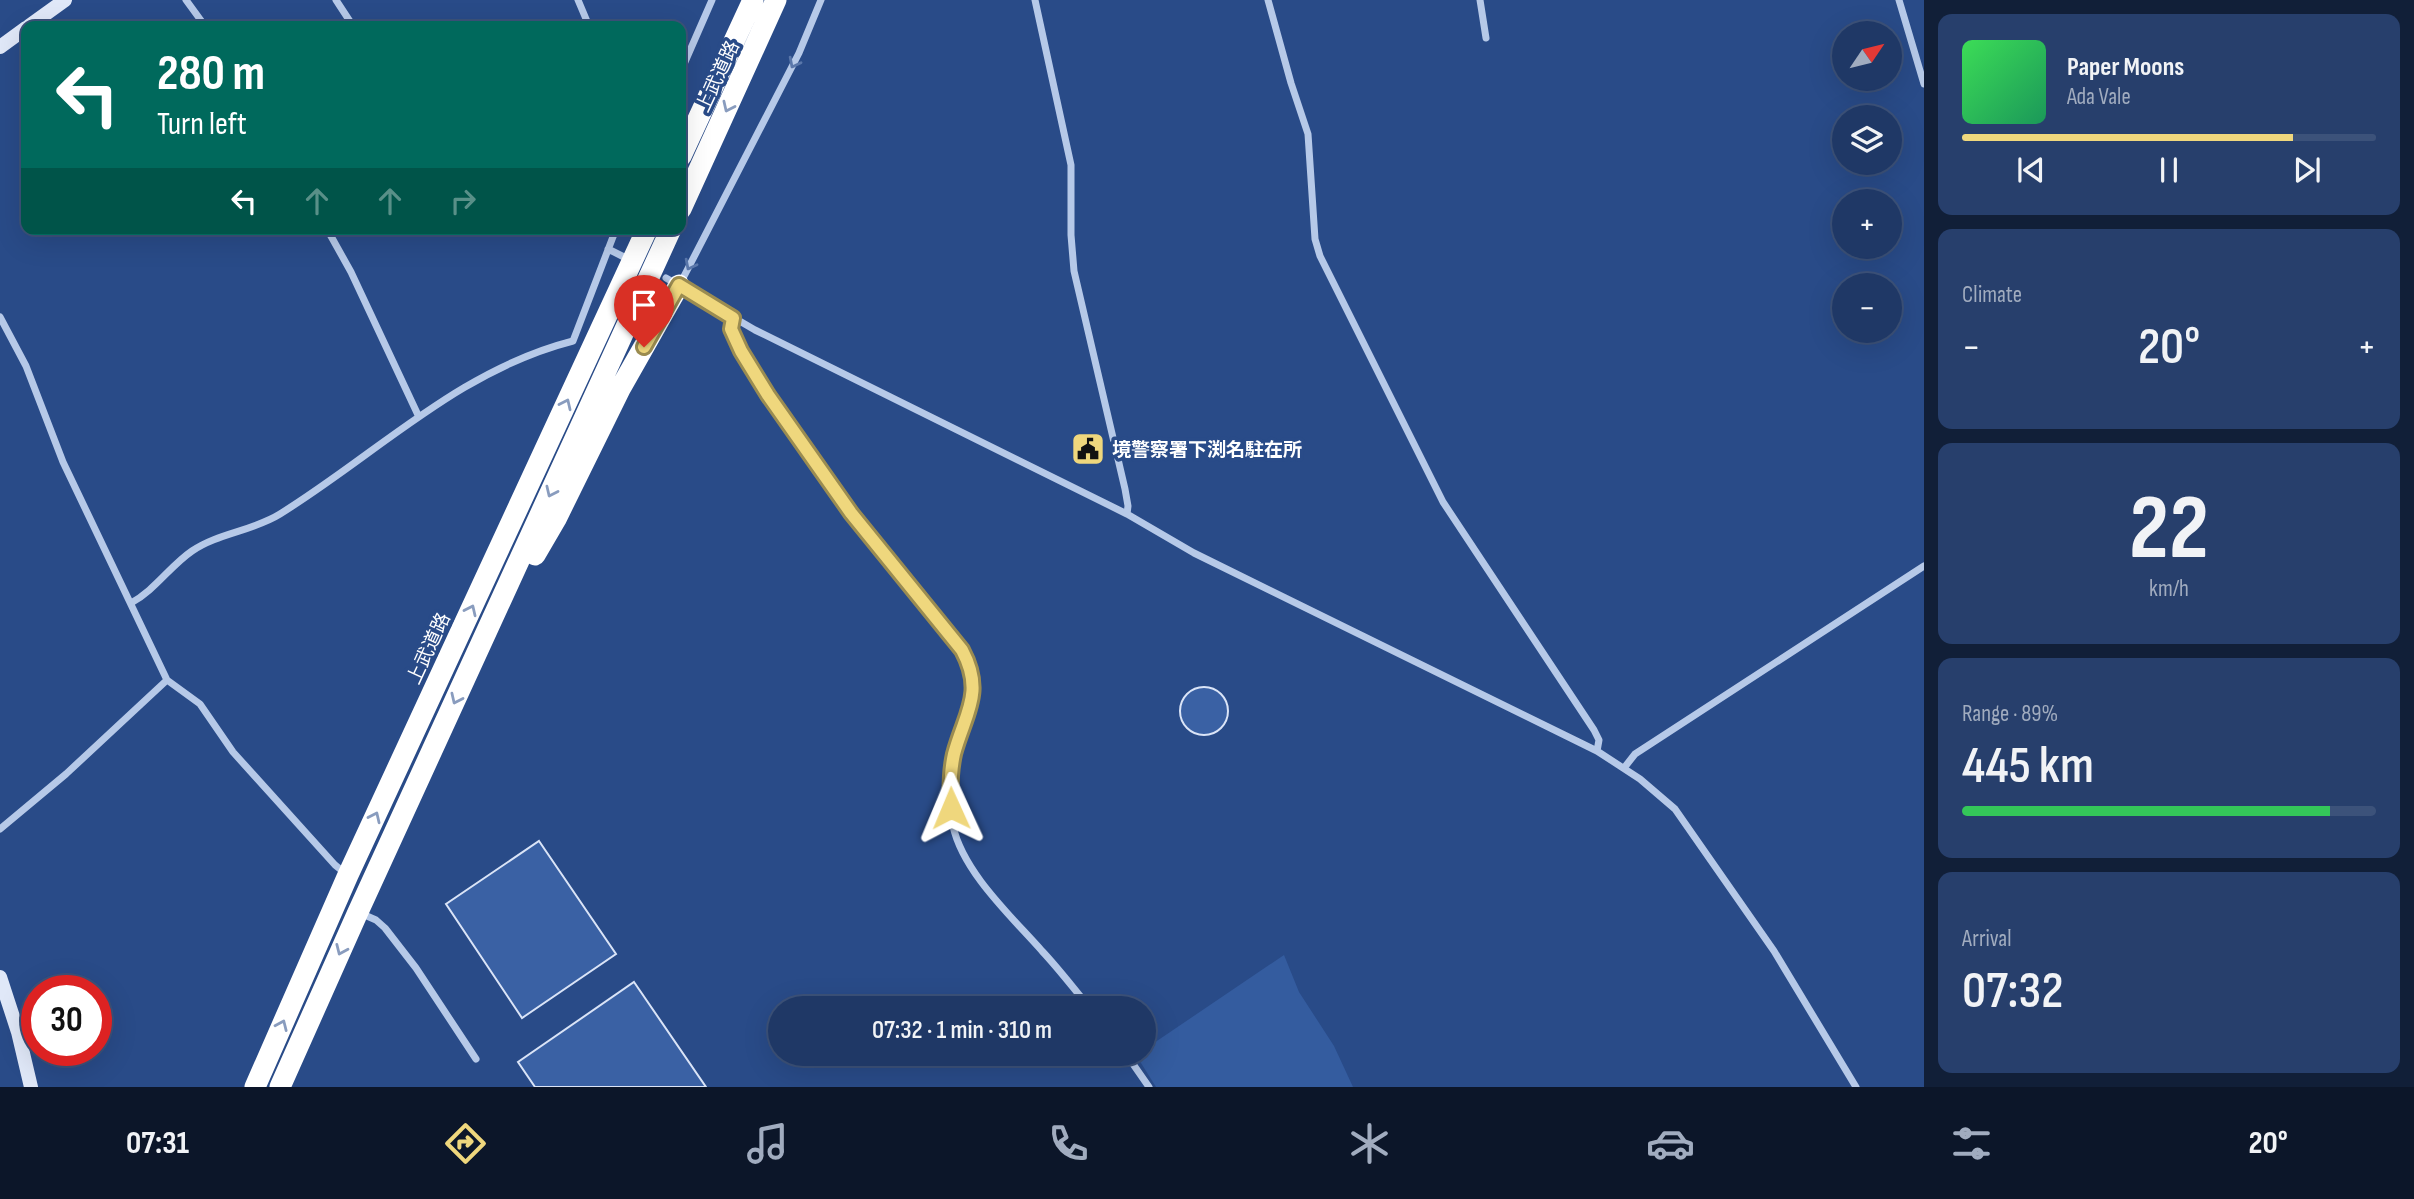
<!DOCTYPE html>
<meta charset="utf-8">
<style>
body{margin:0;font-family:"Sofia Sans Condensed","Noto Sans JP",sans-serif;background:#273f6c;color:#f1f3f6;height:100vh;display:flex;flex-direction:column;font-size:26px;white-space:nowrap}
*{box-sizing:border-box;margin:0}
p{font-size:23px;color:#a1acbf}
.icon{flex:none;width:38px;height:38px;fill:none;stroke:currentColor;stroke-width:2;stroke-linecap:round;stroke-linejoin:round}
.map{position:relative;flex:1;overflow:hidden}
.details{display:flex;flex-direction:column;gap:14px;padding:14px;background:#111f38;width:490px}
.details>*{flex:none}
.top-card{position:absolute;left:21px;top:21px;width:665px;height:214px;border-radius:14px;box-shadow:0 7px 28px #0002,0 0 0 2px #3c527a;background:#00695c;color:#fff;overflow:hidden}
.needle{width:46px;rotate:55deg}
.fabs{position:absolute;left:1832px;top:21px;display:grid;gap:14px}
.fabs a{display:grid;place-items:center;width:70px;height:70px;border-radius:50%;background:#1f3866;box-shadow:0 7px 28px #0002,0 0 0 2px #3c527a;font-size:35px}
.speed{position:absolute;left:21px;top:975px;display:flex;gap:14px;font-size:35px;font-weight:700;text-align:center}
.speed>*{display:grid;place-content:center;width:91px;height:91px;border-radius:50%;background:#1f3866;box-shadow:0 7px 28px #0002,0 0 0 2px #3c527a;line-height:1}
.speed .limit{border:10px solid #d22;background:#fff;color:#111}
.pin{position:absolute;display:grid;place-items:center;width:60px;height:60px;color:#fff;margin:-72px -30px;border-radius:50% 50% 50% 0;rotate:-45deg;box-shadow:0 0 7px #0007}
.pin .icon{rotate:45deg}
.me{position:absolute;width:77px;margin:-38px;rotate:359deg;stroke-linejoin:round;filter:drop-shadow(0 0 5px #0008)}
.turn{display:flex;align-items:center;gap:24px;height:147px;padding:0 21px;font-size:32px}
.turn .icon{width:91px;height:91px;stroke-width:2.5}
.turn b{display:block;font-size:49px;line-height:60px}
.lanes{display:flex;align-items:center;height:66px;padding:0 21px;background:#0003;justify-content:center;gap:35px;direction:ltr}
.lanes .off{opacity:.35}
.big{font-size:52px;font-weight:600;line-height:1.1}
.details .card{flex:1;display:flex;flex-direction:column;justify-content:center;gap:10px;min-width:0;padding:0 24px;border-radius:14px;background:#273f6c}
.details .dial{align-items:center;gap:0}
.dial b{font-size:91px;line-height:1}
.song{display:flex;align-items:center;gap:21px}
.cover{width:84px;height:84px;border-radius:10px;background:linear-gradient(135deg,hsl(130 70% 55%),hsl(150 70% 35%))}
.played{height:7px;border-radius:4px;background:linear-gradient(90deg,#efd77d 80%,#3c527a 80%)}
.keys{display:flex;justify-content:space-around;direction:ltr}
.heat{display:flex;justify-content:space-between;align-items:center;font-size:38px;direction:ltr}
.charge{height:10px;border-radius:5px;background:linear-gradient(90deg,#34c759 89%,#3c527a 0)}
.trip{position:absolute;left:768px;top:996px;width:388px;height:70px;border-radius:35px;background:#1f3866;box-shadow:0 7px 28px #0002,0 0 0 2px #3c527a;font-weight:600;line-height:70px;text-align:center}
.menu{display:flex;height:112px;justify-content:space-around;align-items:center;background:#0c1629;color:#a1acbf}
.menu .icon{width:49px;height:49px}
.menu .active{color:#efd77d}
.menu b{font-size:32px;color:#f1f3f6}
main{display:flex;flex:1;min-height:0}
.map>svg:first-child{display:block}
</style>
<main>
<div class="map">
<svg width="1924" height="1087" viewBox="0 0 1924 1087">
<rect width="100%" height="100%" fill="#294b88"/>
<path fill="#345c9f" d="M 1284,955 L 1299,992 L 1334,1046 L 1353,1087 L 1156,1087 L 1136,1055 L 1144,1054 L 1145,1049 Z"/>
<path fill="#3a61a4" stroke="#dae4f7" stroke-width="2" d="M1180 711a24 24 0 1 1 48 0a24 24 0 1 1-48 0Z
M 539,841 L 616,954 L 522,1018 L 446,904 Z
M 634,982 L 706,1087 L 535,1087 L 518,1062 Z"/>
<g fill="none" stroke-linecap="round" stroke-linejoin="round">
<path stroke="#b6c9e8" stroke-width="7" d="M 186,0 L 205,26
M 336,0 L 353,26
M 578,0 L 589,26
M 1035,0 L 1071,165 L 1071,235 L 1074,271 L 1125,489 L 1128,506 L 1127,514
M 1268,0 L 1291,83 L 1308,134 L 1315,239 L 1320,256 L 1443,502 L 1594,730 L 1599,740 L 1597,751
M 1480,0 L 1486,38
M 1899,0 L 1924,84
M 681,71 L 712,0
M 327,229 L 351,272 L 418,415
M 608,249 L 624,257
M 666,278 L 755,330 L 1127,514 L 1194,553 L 1597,751 L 1640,779 L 1675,809 L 1774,951 L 1856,1087
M 680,284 L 799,53 L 821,0
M 0,317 L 26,366 L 63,462 L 167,680 L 200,704 L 233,752 L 335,865 L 345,873
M 733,318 L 731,329 L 741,351 L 768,395 L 851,513 L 962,650 C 984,691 967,712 955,752 C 948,775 948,802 953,826 C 963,872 1011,916 1042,951 C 1059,969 1074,989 1090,1008
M 131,603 C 155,590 170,566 192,551 C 218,533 253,531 280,514 C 377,454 459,370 573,341 L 616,229
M 1624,768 L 1635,754 L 1924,566
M 0,829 L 66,774 L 167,680
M 360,913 L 376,920 L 385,928 L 416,968 L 476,1059
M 1126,1054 L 1149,1087"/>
<path stroke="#e0e8f8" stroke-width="14" d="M 29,26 L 65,0
M 0,47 L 26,28
M 0,977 L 18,1032 L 31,1087"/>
<path stroke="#fff" stroke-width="21" d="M 681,156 L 753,0
M 681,209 L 776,0
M 535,555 L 556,519 L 620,389 L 679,285
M 255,1087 L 348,875 L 647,229
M 280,1087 L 358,912 L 671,229"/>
</g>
<defs><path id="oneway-chevron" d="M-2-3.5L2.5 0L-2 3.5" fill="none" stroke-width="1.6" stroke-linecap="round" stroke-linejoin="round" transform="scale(1.75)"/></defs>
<g stroke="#5a77aa">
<use href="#oneway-chevron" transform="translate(794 63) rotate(117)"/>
<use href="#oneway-chevron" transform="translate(690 265) rotate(117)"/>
</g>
<g stroke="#899cbe">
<use href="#oneway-chevron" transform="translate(728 107) rotate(115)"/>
<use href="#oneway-chevron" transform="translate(566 404) rotate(-65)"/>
<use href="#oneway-chevron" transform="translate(551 492) rotate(115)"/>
<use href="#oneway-chevron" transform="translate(471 610) rotate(-65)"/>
<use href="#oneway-chevron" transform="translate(456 699) rotate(115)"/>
<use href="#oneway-chevron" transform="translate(375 817) rotate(-65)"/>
<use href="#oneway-chevron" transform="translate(341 950) rotate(114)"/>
<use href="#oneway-chevron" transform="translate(282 1025) rotate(-66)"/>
</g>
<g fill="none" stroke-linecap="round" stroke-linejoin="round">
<defs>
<path id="route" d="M 644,347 L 679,285 L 733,318 L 731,329 L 741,351 L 768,395 L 851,513 L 962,650 C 985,693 965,713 954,754 C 950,772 950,790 951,808"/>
</defs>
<use href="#route" stroke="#9b8c51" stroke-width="18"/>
<use href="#route" stroke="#efd77d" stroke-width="12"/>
</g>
<defs>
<symbol id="civic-square" viewBox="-11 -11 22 22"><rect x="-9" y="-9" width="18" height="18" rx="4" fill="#efd77d" stroke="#294b88"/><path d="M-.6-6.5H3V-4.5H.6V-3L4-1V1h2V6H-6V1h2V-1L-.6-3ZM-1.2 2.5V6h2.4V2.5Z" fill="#111"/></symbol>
</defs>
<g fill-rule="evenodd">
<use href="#civic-square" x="1069" y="430" width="38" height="38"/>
</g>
<g text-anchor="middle" stroke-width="7" stroke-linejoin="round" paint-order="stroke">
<g font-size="19" fill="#fff" stroke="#294b88">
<text transform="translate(717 76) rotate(-65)" y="7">上武道路</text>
<text transform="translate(428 648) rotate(-65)" y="7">上武道路</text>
</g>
<g font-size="19" font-weight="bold" fill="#fff" stroke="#294b88" text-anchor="start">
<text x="1112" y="456">境警察署下渕名駐在所</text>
</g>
</g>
</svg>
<div class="fabs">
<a><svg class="needle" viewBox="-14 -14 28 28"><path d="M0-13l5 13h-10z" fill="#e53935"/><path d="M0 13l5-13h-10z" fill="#a1acbf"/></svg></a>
<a><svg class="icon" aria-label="layers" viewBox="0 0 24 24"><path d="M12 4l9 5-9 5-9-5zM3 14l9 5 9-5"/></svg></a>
<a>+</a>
<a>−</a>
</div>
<div class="speed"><div class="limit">30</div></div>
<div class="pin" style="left:644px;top:347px;background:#d93025"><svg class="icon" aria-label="arrive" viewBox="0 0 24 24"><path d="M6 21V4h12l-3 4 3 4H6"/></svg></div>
<svg class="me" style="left:951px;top:808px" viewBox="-20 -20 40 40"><path d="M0-17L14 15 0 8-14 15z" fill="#efd77d" stroke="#fff" stroke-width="4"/></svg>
<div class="trip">07:32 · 1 min · 310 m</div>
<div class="top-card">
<div class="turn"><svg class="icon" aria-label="left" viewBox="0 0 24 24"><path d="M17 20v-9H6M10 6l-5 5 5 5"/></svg><div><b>280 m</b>Turn left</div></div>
<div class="lanes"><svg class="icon" aria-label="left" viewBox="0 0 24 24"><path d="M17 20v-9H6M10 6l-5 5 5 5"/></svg><svg class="icon off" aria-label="ahead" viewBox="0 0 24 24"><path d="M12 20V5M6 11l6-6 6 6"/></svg><svg class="icon off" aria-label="ahead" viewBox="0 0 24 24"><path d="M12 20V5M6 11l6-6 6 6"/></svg><svg class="icon off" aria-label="right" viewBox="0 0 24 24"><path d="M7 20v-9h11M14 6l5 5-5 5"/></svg></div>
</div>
</div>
<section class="details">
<div class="card">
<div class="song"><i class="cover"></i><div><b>Paper Moons</b><p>Ada Vale</p></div></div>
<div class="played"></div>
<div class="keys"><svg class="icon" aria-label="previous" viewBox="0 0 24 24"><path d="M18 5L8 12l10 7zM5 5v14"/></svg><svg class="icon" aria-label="pause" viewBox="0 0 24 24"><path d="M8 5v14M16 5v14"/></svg><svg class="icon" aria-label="next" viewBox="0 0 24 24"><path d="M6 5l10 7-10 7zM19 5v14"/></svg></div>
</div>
<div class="card"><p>Climate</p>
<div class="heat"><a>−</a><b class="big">20°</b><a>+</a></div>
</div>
<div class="card dial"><b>22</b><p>km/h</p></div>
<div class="card"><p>Range · 89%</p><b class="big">445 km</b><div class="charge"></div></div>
<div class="card"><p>Arrival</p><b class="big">07:32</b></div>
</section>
</main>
<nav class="menu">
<b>07:31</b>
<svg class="icon active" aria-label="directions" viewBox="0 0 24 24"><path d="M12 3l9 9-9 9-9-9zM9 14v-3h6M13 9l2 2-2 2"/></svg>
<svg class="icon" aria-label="music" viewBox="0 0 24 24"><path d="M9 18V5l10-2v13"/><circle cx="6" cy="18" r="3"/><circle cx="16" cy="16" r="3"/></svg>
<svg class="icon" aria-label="phone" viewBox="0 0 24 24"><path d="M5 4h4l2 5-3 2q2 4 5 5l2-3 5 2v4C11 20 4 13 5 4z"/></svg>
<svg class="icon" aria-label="climate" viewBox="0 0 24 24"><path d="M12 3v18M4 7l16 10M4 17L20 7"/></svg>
<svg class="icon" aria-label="car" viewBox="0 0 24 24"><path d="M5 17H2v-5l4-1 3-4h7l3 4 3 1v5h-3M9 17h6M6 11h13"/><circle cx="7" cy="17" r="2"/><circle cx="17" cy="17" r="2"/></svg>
<svg class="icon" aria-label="filters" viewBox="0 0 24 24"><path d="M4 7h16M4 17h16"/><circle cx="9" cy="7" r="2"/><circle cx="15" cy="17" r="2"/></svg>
<b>20°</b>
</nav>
